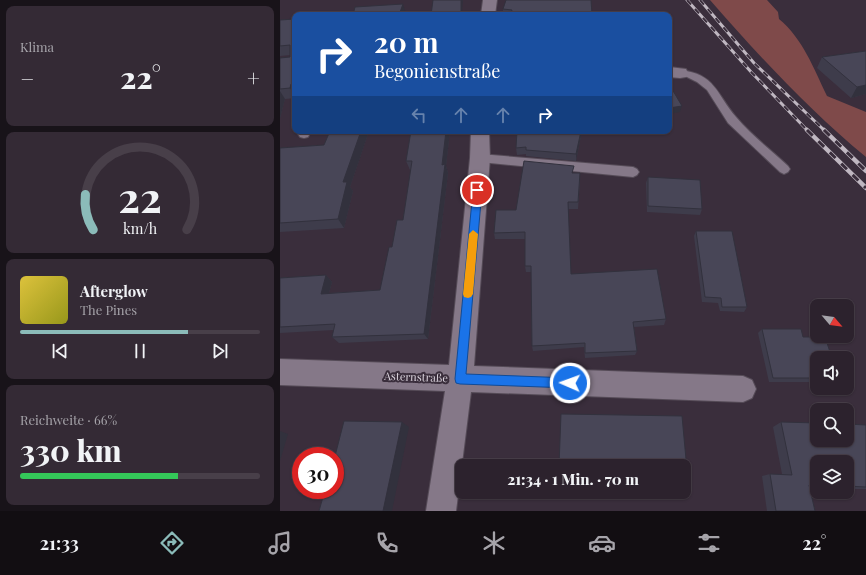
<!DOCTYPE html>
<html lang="de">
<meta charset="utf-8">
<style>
body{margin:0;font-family:"Playfair Display",serif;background:#342a35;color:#f1f3f6;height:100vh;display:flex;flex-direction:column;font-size:15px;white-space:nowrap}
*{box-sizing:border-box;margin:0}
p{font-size:13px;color:#a6a4aa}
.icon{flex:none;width:22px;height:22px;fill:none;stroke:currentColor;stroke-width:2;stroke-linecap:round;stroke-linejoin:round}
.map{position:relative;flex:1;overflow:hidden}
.panel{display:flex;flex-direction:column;gap:6px;padding:6px;background:#181319;width:280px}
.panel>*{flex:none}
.guide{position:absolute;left:12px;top:12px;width:380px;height:122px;border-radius:8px;box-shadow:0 1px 3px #0004,0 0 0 1px #483f49;background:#1a4fa0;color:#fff;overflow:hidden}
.needle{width:26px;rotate:119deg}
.buttons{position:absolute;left:530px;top:299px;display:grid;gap:8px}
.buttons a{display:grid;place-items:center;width:44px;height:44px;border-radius:8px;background:#2c222d;box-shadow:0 1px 3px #0004,0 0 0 1px #483f49;font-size:20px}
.speed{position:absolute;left:12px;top:447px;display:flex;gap:8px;font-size:20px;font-weight:700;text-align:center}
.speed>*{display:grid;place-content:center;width:52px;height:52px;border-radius:50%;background:#2c222d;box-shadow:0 1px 3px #0004,0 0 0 1px #483f49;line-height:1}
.speed .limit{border:6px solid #d22;background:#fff;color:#111}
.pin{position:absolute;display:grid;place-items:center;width:34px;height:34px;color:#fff;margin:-17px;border:2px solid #fff;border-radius:50%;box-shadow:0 1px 4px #0007}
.me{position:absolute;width:44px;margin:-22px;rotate:272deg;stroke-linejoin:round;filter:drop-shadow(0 0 3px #0008)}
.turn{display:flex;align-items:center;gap:14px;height:84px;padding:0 16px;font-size:18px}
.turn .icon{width:52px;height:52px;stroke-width:2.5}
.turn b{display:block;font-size:28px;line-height:34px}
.lanes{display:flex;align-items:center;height:38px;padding:0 16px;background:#0003;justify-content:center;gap:20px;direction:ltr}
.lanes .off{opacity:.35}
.big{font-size:30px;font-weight:800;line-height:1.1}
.panel .card{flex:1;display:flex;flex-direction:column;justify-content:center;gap:6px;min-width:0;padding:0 14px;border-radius:8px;background:#342a35}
.panel .dial{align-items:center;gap:0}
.dial svg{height:104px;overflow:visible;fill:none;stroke:#483f49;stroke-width:7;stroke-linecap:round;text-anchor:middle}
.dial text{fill:#f1f3f6;stroke:none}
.song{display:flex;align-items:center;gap:12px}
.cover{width:48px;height:48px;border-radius:6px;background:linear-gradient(135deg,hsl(50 70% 55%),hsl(60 70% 35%))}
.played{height:4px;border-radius:2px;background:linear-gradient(90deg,#8bbbb9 70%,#483f49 70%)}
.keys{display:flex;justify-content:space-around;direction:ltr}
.heat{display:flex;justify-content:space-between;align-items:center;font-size:22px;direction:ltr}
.charge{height:6px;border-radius:3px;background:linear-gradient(90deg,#34c759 66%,#483f49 0)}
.trip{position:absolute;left:175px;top:459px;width:236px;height:40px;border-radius:8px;background:#2c222d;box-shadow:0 1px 3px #0004,0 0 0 1px #483f49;font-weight:800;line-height:40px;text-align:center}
.menu{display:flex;height:64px;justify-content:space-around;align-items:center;background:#120e12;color:#a6a4aa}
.menu .icon{width:28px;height:28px}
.menu .current{color:#8bbbb9}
.menu b{font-size:18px;color:#f1f3f6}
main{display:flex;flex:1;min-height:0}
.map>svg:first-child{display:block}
</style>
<main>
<section class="panel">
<div class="card"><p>Klima</p>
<div class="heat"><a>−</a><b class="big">22°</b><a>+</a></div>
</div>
<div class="card dial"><svg viewBox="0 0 100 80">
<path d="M14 69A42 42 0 1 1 86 69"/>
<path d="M14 69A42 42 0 0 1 8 42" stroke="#8bbbb9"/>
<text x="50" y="56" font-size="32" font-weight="700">22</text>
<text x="50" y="72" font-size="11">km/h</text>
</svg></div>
<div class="card">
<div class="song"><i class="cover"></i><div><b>Afterglow</b><p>The Pines</p></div></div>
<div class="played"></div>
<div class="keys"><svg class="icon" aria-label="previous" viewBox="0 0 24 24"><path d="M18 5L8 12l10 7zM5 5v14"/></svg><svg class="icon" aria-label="pause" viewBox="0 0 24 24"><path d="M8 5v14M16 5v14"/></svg><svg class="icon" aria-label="next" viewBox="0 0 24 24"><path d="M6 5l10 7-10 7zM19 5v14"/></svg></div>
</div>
<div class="card"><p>Reichweite · 66%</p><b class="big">330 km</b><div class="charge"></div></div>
</section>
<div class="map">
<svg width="586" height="511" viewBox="0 0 586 511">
<rect width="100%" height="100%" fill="#3a2e3c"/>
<path fill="#7f4a4a" d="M 430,0 L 487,0 L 498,12 L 499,19 C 523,39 533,67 547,96 L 586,112 L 586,157 C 529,110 479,56 430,0 Z"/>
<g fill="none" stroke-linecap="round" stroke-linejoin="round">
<defs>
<path id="lane" d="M 400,70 C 436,74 436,94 456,117 C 471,135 491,150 508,166 L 510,169 L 508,172 L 504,174 L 500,172 L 448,123 L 427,90 L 417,82 L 407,77 L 396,75 L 395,73 L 396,71 Z
M 19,131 L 31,131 L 28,137 L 24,138 L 20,137 L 18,134 Z
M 200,154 L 353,167 L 357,169 L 359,172 L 357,175 L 353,177 L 200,162 L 196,161 L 194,158 L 196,155 Z"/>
<path id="street" d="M 203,0 L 217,0 L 215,15 L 201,15 Z
M 389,67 L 406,69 L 408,73 L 406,77 L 400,78 L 389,77 Z
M 191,131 L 209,131 L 210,158 L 194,366 L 463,376 L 472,380 L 476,389 L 472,398 L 463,402 L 191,392 L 176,511 L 146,511 L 165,391 L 0,385 L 0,359 L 169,365 L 190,158 Z"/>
</defs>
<use href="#lane" stroke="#554b57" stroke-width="2"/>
<use href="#street" stroke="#554b57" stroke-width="2"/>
<use href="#lane" fill="#857888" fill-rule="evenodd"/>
<use href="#street" fill="#857888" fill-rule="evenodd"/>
<defs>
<path id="rail-far1" d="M 407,0 L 472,73 L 528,131
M 420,0 L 474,63 L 545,131"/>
<path id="rail" d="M 527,130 L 586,188
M 544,130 L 586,171"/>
</defs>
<use href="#rail-far1" stroke="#bfb7c1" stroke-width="3"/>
<use href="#rail" stroke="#bfb7c1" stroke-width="4.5"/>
<use href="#rail-far1" stroke="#3a2e3c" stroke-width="2" stroke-dasharray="6" stroke-linecap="butt"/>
<use href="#rail" stroke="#3a2e3c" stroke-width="3" stroke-dasharray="8" stroke-linecap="butt"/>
</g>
<path fill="#3e3c4b" d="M 223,9 L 312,15 L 223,15 Z
M 15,19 L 15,98 L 5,99 L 0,118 L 0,58 L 10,57 L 10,55 L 0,56 L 0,20 Z
M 586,51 L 586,94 L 571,98 L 537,68 L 542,57 Z
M 50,131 L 89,131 L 70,187 L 73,191 L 64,228 L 0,232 L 0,148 L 44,145 Z
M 131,131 L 170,131 L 166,166 L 168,173 L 148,339 L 59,343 L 52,337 L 54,330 L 0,333 L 0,278 L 46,275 L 52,282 L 49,293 L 100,290 L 112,247 L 123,220 L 131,170 L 130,170 L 126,161 Z
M 237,131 L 302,131 L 296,161 L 246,156 L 246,154 L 237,155 L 236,148 Z
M 294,173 L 300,180 L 298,209 L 288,209 L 291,274 L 386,319 L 384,325 L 354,327 L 357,351 L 355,355 L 305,358 L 304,347 L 253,351 L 252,346 L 251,272 L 246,272 L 245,266 L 245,239 L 215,239 L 214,233 L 236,210 Z
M 368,177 L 422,209 L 420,215 L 367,212 L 366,183 Z
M 416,231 L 467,307 L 464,312 L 440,311 L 438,303 L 422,302 L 414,236 Z
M 482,329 L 523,337 L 537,358 L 537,368 L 531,368 L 534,378 L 529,382 L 489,382 L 478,333 Z
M 501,422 L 586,425 L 586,489 L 567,489 L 567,462 L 537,462 L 537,488 L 530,488 L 535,511 L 487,511 L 482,476 L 490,474 L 502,474 L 493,427 Z"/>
<path fill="#32313d" d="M 181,0 L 183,0 L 182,15 L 181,14 Z
M 123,4 L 126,14 L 126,15 L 119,15 Z
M 11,84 L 15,90 L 15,96 L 10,88 Z
M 586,85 L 586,94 L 571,98 L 577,87 Z
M 0,91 L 5,99 L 0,118 Z
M 402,106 L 400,112 L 389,114 L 389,108 Z
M 81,131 L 89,131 L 70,187 L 73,191 L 64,228 L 58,219 L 63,182 Z
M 166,131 L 170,131 L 166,166 L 168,173 L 148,339 L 144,334 Z
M 301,131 L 302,131 L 296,161 L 296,154 Z
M 46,275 L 52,282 L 47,300 L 41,294 Z
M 122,422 L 129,427 L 112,511 L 103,511 Z
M 0,431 L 8,434 L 0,461 Z"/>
<path fill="#484657" stroke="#32313d" d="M 153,0 L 181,0 L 181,14 L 183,14 L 183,15 L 151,15 Z
M 226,0 L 311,0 L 312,15 L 231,15 L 232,10 L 223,9 Z
M 123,4 L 119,15 L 73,15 L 75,7 Z
M 15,19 L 15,84 L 11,84 L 10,88 L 0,89 L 0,58 L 10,57 L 10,45 L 0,46 L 0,20 Z
M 586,51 L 586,85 L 577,87 L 542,57 Z
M 389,84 L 402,106 L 389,108 Z
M 50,131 L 81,131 L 63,182 L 67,182 L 58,219 L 0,223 L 0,148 L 44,145 Z
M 131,131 L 166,131 L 162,165 L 165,164 L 144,334 L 52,337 L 55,324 L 0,327 L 0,278 L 46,275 L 41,294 L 100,290 L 109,247 L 112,247 L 117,220 L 123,220 L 132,161 L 126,161 Z
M 237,131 L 301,131 L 296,154 L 246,150 L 246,147 L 236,148 Z
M 244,161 L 294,166 L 292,173 L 300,173 L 298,202 L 288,202 L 291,274 L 377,269 L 386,319 L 353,322 L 357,351 L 305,353 L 305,343 L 252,346 L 251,266 L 245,266 L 245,232 L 214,233 L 216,210 L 236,210 Z
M 368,177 L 420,180 L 422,209 L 368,206 Z
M 416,231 L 452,231 L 467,307 L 442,307 L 441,298 L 425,297 Z
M 482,329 L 521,329 L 523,337 L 545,337 L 552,358 L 537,358 L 537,364 L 530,364 L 534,378 L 493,378 Z
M 281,414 L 402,416 L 408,481 L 404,481 L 404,466 L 279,466 Z
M 64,421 L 122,422 L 103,511 L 39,511 L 45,490 L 55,490 L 55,456 Z
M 501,422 L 537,423 L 537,440 L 567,440 L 567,424 L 586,425 L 586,487 L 567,486 L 567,462 L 537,462 L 537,486 L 529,485 L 535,511 L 496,511 L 490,474 L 512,475 Z"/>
<path fill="#1a73e8" stroke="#114b97" d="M 197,186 L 202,190 L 186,374 L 290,378 L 294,379 L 296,383 L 294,387 L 290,388 L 180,384 L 176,383 L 175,379 L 193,190 Z"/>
<path fill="#f59e0b" d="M 193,230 L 198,234 L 193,294 L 191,297 L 188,298 L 184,297 L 183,294 L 189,234 Z"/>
<g text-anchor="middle" stroke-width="4" stroke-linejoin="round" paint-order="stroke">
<g font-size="11" fill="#dcd5de" stroke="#3a2e3c">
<text transform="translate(136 377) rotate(2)" y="4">Asternstraße</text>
</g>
</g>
</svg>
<div class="buttons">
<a><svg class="needle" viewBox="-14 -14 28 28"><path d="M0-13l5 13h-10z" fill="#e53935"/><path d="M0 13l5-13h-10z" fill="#a6a4aa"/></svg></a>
<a><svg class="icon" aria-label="sound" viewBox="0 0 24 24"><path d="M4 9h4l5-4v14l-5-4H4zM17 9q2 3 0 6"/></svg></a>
<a><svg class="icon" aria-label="search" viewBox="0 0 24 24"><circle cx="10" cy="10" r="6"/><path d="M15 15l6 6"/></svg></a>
<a><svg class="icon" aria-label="layers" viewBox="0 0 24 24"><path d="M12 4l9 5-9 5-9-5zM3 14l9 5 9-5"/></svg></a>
</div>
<div class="speed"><div class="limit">30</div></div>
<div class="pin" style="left:197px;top:190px;background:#d93025"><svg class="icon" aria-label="arrive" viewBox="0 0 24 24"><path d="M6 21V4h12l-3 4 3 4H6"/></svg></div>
<svg class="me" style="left:290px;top:383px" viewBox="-20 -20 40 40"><circle r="17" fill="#1a73e8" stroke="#fff" stroke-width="3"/><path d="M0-11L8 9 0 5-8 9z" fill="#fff"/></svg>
<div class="trip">21:34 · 1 Min. · 70 m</div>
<div class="guide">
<div class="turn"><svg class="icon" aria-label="right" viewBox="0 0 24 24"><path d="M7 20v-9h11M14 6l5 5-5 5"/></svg><div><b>20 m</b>Begonienstraße</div></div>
<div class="lanes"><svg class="icon off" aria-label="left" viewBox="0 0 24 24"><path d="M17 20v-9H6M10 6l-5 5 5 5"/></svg><svg class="icon off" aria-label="ahead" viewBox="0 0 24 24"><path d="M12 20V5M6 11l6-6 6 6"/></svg><svg class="icon off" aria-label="ahead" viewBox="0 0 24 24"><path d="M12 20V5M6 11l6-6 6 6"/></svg><svg class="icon" aria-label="right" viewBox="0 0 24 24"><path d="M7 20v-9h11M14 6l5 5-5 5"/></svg></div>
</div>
</div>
</main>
<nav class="menu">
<b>21:33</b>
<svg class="icon current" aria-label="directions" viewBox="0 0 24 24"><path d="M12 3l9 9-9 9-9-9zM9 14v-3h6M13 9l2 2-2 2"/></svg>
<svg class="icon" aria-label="music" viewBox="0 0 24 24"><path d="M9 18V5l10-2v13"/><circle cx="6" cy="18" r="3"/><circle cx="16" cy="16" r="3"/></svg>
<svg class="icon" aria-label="phone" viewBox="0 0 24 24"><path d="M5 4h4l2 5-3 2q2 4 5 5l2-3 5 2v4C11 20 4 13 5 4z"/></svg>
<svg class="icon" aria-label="climate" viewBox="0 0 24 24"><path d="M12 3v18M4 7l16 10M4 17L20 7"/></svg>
<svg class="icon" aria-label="car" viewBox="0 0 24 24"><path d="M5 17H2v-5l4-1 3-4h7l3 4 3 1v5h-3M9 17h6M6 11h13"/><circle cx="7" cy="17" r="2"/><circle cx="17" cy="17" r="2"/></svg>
<svg class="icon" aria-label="filters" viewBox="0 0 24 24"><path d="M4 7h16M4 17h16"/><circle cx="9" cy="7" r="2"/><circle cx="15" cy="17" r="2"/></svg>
<b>22°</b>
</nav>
